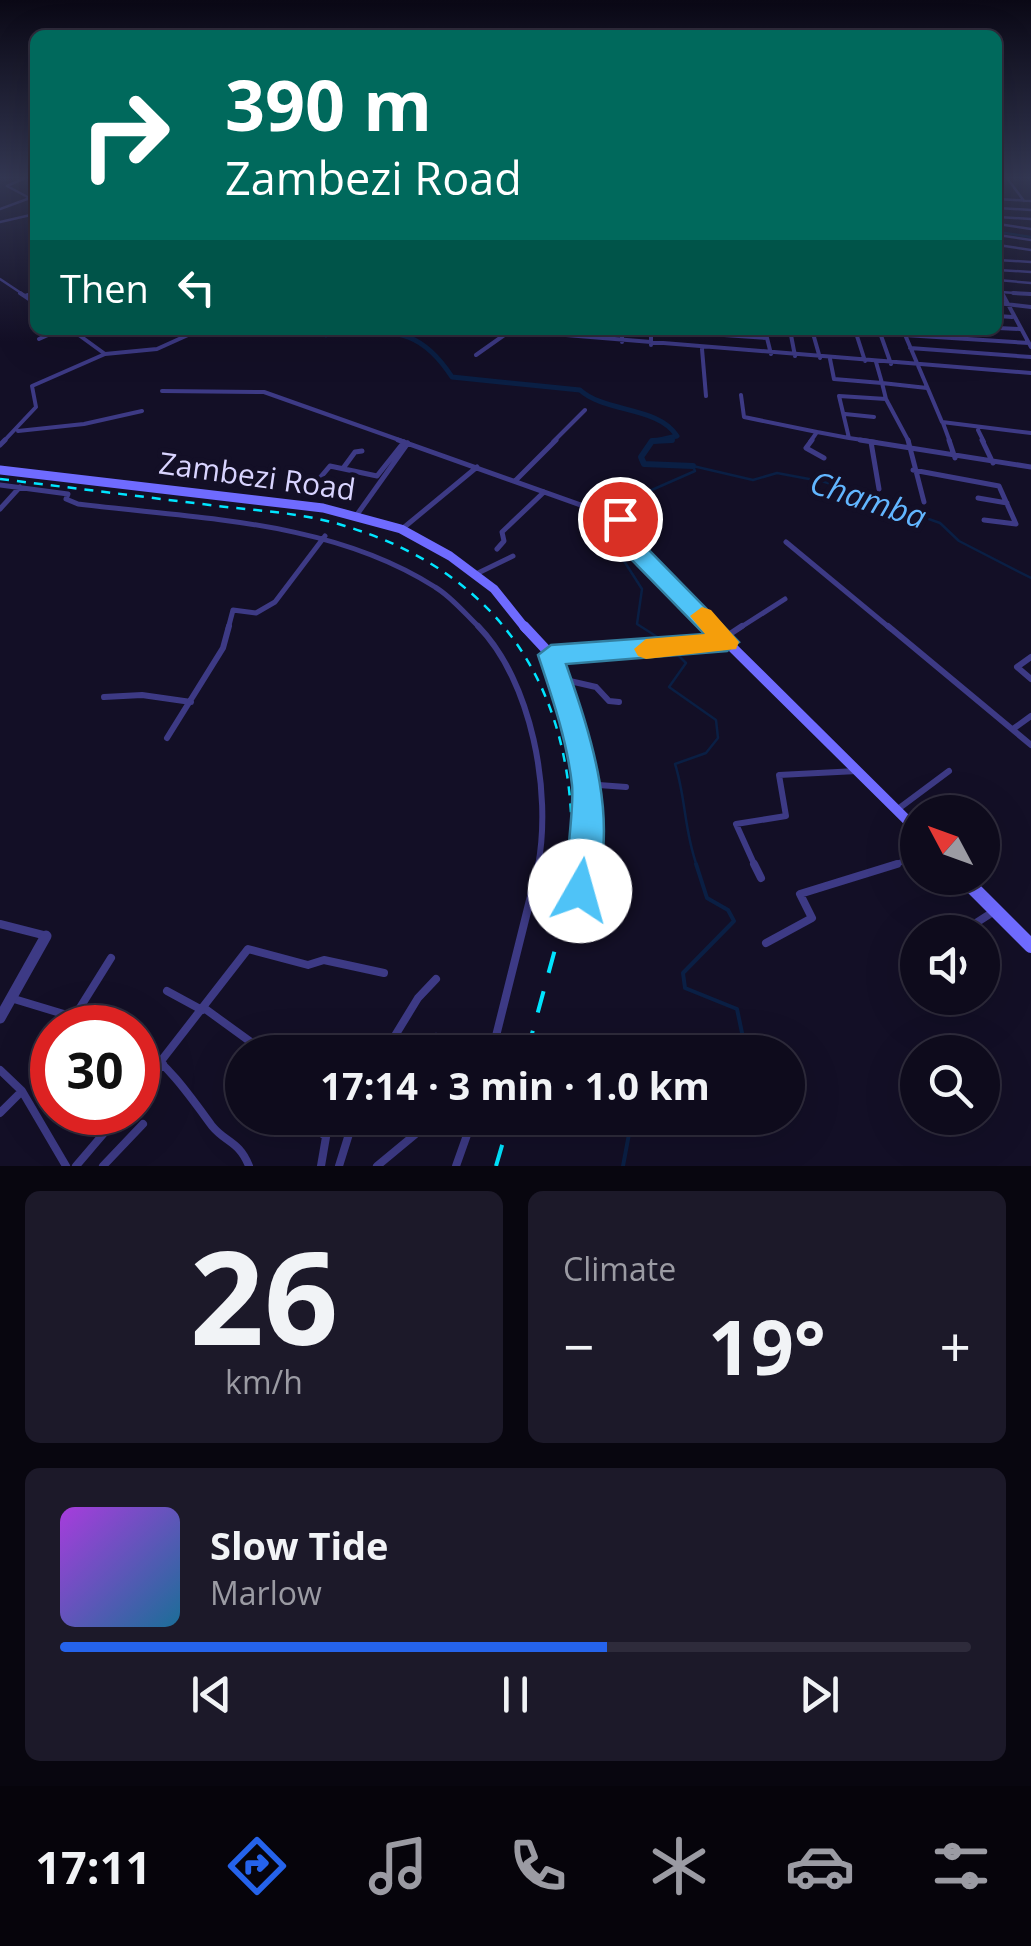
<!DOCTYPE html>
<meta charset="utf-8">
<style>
body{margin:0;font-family:"Open Sans",sans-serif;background:#1c1929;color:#f1f3f6;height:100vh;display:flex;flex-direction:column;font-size:38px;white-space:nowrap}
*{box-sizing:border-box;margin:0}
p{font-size:32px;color:#9b9ba3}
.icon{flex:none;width:55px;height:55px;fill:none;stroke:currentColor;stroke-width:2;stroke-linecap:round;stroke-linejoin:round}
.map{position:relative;height:1166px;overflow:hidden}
.sheet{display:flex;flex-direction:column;gap:25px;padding:25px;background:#08060f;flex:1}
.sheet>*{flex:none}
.top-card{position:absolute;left:30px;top:30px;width:972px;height:305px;border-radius:15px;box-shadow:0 10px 40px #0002,0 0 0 2px #2e2b3b;background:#00695c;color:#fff;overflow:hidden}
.needle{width:65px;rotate:311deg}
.tools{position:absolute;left:900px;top:795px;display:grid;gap:20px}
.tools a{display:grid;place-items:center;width:100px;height:100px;border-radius:50%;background:#0e0b1c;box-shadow:0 10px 40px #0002,0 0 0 2px #2e2b3b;font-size:50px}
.speed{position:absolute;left:30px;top:1005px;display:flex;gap:20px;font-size:50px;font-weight:700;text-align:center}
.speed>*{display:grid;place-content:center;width:130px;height:130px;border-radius:50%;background:#0e0b1c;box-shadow:0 10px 40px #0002,0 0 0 2px #2e2b3b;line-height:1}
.speed .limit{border:15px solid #d22;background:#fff;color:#111}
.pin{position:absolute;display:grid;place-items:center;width:85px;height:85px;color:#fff;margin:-42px;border:5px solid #fff;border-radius:50%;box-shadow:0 2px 10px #0007}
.me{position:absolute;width:110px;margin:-55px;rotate:7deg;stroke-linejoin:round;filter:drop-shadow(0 0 8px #0008)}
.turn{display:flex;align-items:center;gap:35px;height:210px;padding:0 30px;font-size:45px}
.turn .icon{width:130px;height:130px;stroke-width:2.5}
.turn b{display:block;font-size:70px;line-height:85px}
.then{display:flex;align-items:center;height:95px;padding:0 30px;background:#0003;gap:20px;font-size:38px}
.big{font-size:75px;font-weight:700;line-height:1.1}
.sheet .tile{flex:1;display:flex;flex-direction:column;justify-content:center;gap:15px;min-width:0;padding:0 35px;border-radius:15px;background:#1c1929}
.sheet .dial{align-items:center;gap:0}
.dial b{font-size:130px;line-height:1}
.song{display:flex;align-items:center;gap:30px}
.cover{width:120px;height:120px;border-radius:15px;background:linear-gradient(135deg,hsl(280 70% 55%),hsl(200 70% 35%))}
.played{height:10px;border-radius:5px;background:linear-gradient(90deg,#2563eb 60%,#2e2b3b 60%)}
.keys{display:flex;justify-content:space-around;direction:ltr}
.heat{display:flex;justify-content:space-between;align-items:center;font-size:55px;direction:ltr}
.sheet .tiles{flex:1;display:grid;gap:25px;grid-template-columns:1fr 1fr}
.tile:last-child{grid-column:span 2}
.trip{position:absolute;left:225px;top:1035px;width:580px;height:100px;border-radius:50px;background:#0e0b1c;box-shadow:0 10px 40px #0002,0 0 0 2px #2e2b3b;font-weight:700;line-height:100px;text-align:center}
.menu{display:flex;height:160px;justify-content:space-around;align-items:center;background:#06040b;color:#9b9ba3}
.menu .icon{width:70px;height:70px}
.menu .selected{color:#2563eb}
.menu b{font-size:45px;color:#f1f3f6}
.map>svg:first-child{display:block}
</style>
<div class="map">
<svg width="1031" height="1166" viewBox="0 0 1031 1166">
<rect width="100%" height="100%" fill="#130f26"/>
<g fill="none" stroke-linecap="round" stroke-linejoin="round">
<path stroke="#0a1f44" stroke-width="2.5" d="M 998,232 L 1031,237
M 665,642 L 637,624 L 642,589 L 615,547 L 613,507 L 695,471 L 693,466 L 753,480 L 777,473 L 825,482 L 940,523 L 959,541 L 1031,578
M 674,651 L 686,663 L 669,687 L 716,720 L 718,738 L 706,753 L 675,764 C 686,798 684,831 697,866"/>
<path stroke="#0a1f44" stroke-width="4" d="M 696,864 L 707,898 L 728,910 L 734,921 L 683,973 L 685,988 L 737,1009 L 746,1052
M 623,1166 L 632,1118"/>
<path stroke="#0a1f44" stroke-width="5" d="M 316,330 L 326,335 L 337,330
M 341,330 C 395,332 420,328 452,377 L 580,390 C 605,413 658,406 677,436 L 651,442"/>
<path stroke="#0a1f44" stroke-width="6" d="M 672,440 L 652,441 L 641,457 L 644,464 L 693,466"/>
<path stroke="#3d3a85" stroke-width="2.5" d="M 25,178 L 7,186 L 35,201
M 1007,178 L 1024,201
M 998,199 L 1031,201
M 998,208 L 1031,210
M 0,209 L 30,198
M 998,217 L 1031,219
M 0,222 L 35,214
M 998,224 L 1031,229
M 998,235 L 1031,240
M 998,245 L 1031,250
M 998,260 L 1031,262
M 998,270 L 1031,272
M 0,279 L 24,295
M 998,280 L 1031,283
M 998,286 L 1003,295
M 1001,292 L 1031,294
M 27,295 L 35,293"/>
<path stroke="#3d3a85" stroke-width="4" d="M 20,293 L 35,303
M 1002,293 L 1031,347
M 1013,293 L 1031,294
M 25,296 L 35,293
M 998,303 L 1031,307
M 998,316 L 1012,317
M 998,328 L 1020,329
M 505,330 L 1031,373
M 622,330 L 622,342
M 765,330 L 771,354
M 790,330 L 795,356
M 812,330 L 820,358
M 855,330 L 865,361
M 879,330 L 891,364
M 903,330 L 942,422 L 1031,433
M 905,335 L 1029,343
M 39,339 L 59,330
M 651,345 L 651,330 L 767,338
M 910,348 L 1031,357
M 702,349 L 706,396
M 105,354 L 157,349 L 199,330
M 476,355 L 510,331
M 830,359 L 834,379 L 882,383 L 876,362
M 162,391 L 264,392 L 405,442
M 741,395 L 744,417 L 817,432
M 886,399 L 909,442
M 845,414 L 874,417
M 943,423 L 950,442
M 978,430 L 984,442
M 18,431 L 84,424 L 142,411
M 849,438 L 876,442
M 3,442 L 36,407 L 32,386 L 105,354 L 72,330
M 553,442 L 585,410
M 810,442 L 817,432 L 849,438 L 839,396 L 886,399 L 882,383 L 927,388"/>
<path stroke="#3d3a85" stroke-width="5" d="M 398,440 L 620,519 L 629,526 L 638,552 L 714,629
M 812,440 L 806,448 L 824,458
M 860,440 L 1031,467
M 908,440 L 924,502
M 949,440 L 955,458
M 982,440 L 993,463
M 871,442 L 879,489
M 0,445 L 5,440
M 344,467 L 355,452 L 362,451
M 913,470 L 999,486 L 1016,524 L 984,520
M 515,481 L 556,440
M 0,485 L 68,494 L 66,499 L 78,504 C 199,519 330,520 435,587 C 452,597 466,615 481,629
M 314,485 L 330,466 L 377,476 L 404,442
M 978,498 L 1007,503
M 0,509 L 20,487
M 356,516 L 408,443
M 402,529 L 477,467
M 786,542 L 891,629
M 497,549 L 504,541 L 502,532 L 544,492
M 476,574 L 513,556
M 228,629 L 233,610 L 256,613 L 275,602 L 325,536
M 738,629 L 785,599"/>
<path stroke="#3d3a85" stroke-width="6" d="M 478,626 C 532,681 552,793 538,866
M 712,626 L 727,642
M 888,626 L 1031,745
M 724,638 L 742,626
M 1031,657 L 1017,667 L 1031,679
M 552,658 L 575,729 L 585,784 L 626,787
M 561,679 L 596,687 L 609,701 L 619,702
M 104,697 L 142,695 L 191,702
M 1013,729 L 1031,716
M 167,738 L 223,648 L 229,626
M 898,809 L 949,771
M 584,866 L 586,786
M 755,866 L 736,824 L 786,816 L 779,775 L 857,771
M 889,866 L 918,857"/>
<path stroke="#3d3a85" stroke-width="8" d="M 754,864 L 761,878
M 579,891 L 585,864
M 0,924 L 43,935
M 962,932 L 993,912
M 766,943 L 812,918 L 800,894 L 897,864
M 167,991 L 202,1010
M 14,999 L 110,1028
M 204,1008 L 259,1048 L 272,1052
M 76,1014 L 111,958
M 138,1042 C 172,1070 187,1092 212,1126 C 226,1143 239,1141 249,1166
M 335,1052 L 344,1039 L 366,1052
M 385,1052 L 418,998 L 436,979
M 418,1052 L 436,1037
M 492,1052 L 539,864
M 161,1061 L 248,949 L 308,965 L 324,960 L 384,973
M 0,1070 L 22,1091 L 66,1166
M 138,1094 L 163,1064
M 0,1113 L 22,1091
M 304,1118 L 326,1137 L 321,1166
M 76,1166 L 122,1112
M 103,1166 L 143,1124
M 339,1166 L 354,1118
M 377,1166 L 435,1118
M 456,1166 L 473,1118"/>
<path stroke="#3d3a85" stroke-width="11" d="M 0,1018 L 46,936"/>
<path stroke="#6f6bff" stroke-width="9" d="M 0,470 L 323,508 L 401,529 L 450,556 L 494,589 L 526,629"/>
<path stroke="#6f6bff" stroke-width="10" d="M 524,626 L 551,655 L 727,642 L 918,831"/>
<path stroke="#6f6bff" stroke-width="14" d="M 963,878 L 1031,946"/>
<path stroke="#00e5ff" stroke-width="2.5" stroke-dasharray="9 8" stroke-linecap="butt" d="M 0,479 C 73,488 145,497 218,506 C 261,511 304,513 345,526 C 508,575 580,701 571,866"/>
<path stroke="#00e5ff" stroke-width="4" stroke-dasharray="22 19" stroke-linecap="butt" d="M 527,1052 L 557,942 L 571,864
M 496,1166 L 510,1118"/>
</g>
<linearGradient id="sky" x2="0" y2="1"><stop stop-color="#0a0815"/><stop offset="0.52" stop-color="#333752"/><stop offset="1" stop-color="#333752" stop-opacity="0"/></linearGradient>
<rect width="1031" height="342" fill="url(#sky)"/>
<path fill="#4fc3f7" stroke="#337fa1" stroke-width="2.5" d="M 620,512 L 637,521 L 648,549 L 739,642 L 727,651 L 566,664 C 591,736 622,826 591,902 L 580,906 L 568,902 C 561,884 575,813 572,785 C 567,740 552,697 538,655 L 551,645 L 704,634 L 630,558 L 620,530 L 609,519 Z"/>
<path fill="#f59e0b" d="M 702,607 L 711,610 L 739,642 L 736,649 L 646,659 L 638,656 L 634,649 L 646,639 L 705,634 L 690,616 Z"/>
<g text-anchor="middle" stroke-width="10" stroke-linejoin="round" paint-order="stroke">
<g font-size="30" fill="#d9d4ff" stroke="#130f26">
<text transform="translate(257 477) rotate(8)" y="10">Zambezi Road</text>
</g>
<g font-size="32" font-style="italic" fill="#62b6ff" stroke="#130f26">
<text transform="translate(868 500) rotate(18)" y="11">Chamba</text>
</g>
</g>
</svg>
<div class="tools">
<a><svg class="needle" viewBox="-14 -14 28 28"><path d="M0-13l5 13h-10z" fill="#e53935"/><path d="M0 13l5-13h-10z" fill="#9b9ba3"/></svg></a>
<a><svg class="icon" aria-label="sound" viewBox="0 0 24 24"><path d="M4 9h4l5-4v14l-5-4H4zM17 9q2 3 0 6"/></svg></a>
<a><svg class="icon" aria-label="search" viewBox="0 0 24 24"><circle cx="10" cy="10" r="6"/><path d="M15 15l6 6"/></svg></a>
</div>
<div class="speed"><div class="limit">30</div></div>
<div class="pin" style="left:620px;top:519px;background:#d93025"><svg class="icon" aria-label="arrive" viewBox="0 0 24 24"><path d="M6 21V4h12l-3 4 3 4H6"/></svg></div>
<svg class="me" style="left:580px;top:891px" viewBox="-20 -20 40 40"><circle r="19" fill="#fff"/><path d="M0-13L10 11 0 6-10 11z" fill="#4fc3f7"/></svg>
<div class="trip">17:14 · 3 min · 1.0 km</div>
<div class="top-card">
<div class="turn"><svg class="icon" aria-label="right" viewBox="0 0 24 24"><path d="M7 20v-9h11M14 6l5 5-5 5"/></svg><div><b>390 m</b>Zambezi Road</div></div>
<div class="then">Then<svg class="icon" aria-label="left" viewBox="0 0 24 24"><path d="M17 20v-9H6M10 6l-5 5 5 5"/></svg></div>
</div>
</div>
<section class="sheet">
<div class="tiles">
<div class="tile dial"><b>26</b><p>km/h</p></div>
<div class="tile"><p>Climate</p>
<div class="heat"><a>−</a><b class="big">19°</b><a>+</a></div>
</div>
<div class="tile">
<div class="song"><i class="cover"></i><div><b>Slow Tide</b><p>Marlow</p></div></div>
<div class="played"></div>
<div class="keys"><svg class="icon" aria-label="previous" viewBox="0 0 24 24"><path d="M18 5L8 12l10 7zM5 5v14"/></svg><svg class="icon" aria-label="pause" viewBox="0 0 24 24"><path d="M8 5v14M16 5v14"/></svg><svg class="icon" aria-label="next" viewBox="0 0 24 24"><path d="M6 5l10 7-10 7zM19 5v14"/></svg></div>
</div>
</div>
</section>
<nav class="menu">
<b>17:11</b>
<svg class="icon selected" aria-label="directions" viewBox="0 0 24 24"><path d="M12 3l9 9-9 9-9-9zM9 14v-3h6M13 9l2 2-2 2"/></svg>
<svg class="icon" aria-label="music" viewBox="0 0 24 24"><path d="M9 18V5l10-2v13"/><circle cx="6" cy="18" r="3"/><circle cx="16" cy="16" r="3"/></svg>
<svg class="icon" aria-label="phone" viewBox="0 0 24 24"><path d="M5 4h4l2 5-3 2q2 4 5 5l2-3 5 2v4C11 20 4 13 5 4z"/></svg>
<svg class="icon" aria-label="climate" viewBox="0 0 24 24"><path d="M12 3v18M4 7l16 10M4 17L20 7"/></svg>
<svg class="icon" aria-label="car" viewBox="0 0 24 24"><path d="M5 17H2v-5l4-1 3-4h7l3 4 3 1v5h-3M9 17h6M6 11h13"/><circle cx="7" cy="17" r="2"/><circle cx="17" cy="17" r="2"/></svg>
<svg class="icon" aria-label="filters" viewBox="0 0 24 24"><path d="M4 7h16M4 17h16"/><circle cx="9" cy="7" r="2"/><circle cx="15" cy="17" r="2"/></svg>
</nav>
